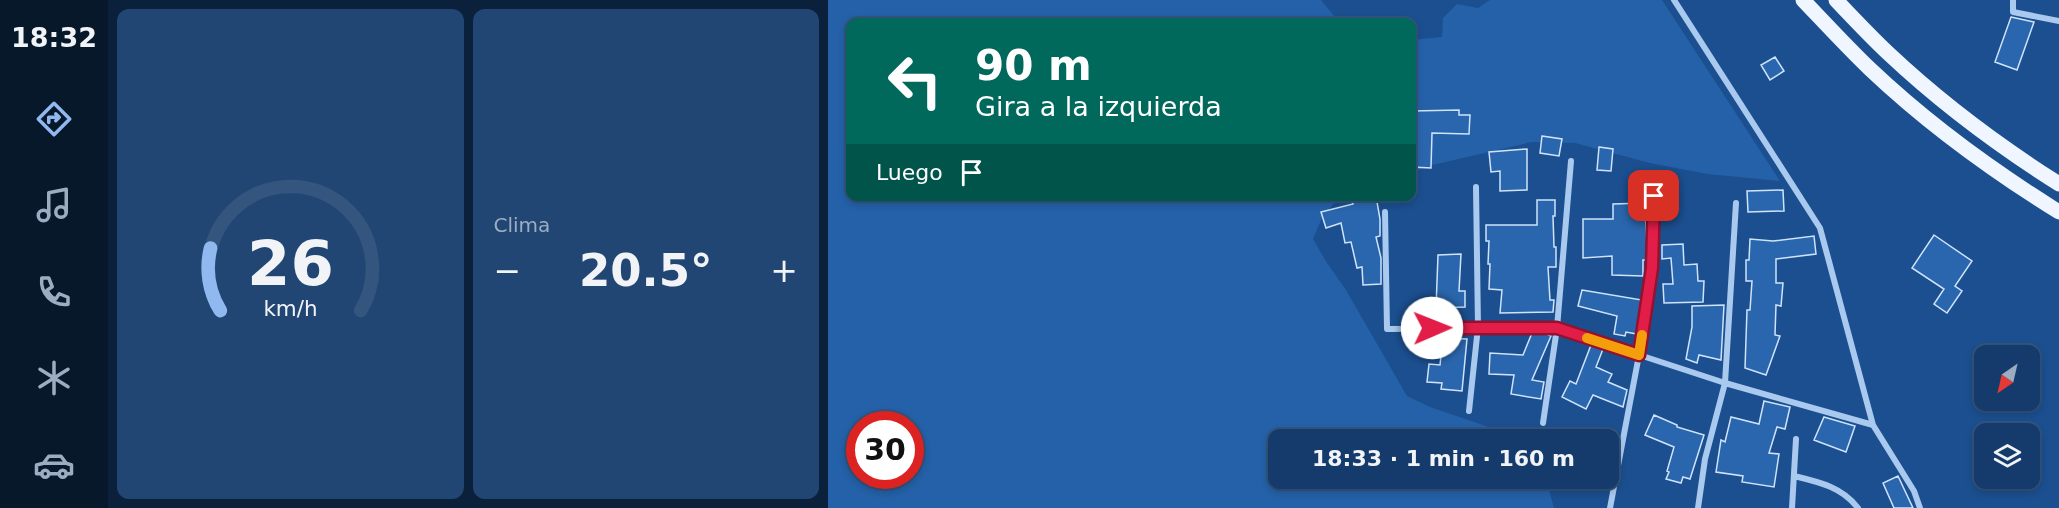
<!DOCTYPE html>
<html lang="es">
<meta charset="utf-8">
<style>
body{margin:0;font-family:"DejaVu Sans",sans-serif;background:#214673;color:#f1f3f6;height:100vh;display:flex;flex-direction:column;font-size:22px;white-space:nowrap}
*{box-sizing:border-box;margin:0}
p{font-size:20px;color:#9dadc1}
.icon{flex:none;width:33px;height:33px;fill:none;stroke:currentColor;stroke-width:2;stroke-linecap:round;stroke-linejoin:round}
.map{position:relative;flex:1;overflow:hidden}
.drawer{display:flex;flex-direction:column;gap:9px;padding:9px;background:#0b203b;width:720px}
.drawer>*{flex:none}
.hud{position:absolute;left:18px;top:18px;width:570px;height:183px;border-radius:12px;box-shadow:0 3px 9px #0003,0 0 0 2px #33557e;background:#00695c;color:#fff;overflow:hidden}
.needle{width:39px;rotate:214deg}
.buttons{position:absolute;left:1146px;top:345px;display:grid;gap:12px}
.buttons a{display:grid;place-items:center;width:66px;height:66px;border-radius:12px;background:#143b6b;box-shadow:0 3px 9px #0003,0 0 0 2px #33557e;font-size:30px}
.speed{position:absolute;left:18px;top:411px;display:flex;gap:12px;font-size:30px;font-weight:700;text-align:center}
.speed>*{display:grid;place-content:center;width:78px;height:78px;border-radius:50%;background:#143b6b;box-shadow:0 3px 9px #0003,0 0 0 2px #33557e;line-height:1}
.speed .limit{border:9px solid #d22;background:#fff;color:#111}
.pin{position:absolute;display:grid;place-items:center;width:51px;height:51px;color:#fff;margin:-26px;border-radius:12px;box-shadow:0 3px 9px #0006}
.me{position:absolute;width:66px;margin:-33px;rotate:89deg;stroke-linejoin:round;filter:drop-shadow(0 0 4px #0008)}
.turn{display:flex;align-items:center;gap:21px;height:126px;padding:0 30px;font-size:27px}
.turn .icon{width:78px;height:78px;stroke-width:2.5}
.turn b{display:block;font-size:42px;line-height:51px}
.then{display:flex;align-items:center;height:57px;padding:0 30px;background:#0003;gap:12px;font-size:22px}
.big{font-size:45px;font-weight:800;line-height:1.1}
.drawer .tile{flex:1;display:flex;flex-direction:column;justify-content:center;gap:9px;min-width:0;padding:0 21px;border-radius:12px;background:#214673}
.drawer .dial{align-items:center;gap:0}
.dial svg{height:156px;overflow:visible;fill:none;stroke:#33557e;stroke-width:7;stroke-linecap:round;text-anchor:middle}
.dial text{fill:#f1f3f6;stroke:none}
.heat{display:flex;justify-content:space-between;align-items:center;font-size:33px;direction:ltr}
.drawer .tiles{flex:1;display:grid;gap:9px;grid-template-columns:repeat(2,1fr)}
.trip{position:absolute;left:440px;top:429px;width:351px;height:60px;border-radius:12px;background:#143b6b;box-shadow:0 3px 9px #0003,0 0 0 2px #33557e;font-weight:800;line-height:60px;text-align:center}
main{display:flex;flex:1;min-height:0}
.tabs{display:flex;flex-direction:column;width:108px;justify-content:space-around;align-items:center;background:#08182b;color:#9dadc1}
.tabs .icon{width:42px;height:42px}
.tabs .current{color:#90b9f0}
.tabs b{font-size:27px;color:#f1f3f6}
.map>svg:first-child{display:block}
</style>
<main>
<nav class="tabs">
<b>18:32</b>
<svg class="icon current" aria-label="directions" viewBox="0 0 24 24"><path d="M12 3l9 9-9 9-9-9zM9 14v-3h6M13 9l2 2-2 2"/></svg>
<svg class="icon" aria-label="music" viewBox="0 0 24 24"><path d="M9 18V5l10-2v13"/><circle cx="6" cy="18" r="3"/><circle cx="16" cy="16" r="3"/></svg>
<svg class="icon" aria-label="phone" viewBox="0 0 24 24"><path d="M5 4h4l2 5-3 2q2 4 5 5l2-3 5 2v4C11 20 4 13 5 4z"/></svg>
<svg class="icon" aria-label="climate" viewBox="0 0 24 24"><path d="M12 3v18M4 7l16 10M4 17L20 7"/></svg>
<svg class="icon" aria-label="car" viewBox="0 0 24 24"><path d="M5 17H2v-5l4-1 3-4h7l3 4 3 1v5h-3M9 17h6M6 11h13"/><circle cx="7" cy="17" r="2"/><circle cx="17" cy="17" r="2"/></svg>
</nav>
<section class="drawer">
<div class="tiles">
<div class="tile dial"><svg viewBox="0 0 100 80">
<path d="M14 69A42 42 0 1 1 86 69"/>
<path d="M14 69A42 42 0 0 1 9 37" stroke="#90b9f0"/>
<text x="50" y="56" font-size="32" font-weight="700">26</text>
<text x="50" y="72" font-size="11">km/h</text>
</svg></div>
<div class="tile"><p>Clima</p>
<div class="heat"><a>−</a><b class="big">20.5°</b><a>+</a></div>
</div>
</div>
</section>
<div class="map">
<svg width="1231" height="508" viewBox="0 0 1231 508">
<rect width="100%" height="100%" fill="#1b4f8f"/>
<path fill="#2461a8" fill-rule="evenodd" d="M 0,0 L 493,0 L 511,22 L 22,22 L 22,196 L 524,197 L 505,204 L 493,220 L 485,239 L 499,263 L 518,290 L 579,396 L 602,407 L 661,427 L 680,439 L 450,440 L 450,478 L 718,479 L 726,508 L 0,508 ZM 32,424 L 82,424 L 82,476 L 32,476 Z
M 662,0 L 834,0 L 952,181 L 879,174 L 822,163 L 747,143 L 704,142 L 600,166 L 584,173 L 584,40 L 614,37 L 615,18 L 629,4 L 650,8 Z"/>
<path fill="#2a66ad" stroke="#cfe3fa" stroke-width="1.5" d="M 1183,17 L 1206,22 L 1189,70 L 1167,62 Z
M 947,57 L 956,71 L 942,80 L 933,65 Z
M 631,110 L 631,115 L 642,115 L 641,134 L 604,133 L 603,168 L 584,167 L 584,111 Z
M 714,136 L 734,139 L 731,156 L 712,153 Z
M 771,147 L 785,149 L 783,171 L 769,170 Z
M 699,149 L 699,190 L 672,191 L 672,171 L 663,172 L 661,152 Z
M 955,190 L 956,211 L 920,212 L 919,191 Z
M 541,196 L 548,196 L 552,219 L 552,236 L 548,237 L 553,258 L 553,284 L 535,285 L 534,267 L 529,268 L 523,242 L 517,243 L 513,223 L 498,228 L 493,212 L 525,204 L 524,199 Z
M 709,200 L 727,200 L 727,216 L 725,216 L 726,247 L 728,247 L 728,267 L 720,267 L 722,300 L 726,300 L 725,312 L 672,313 L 674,290 L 661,289 L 662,264 L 660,264 L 661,241 L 658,241 L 658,225 L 709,225 Z
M 817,203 L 819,245 L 819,260 L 815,260 L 815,276 L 784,275 L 784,256 L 755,258 L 755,219 L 785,219 L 785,204 Z
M 1106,235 L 1144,261 L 1127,286 L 1134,291 L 1119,313 L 1106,304 L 1116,289 L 1084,268 Z
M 986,236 L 988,254 L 948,259 L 948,283 L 955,283 L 953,306 L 948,305 L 947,335 L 952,336 L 938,375 L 917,368 L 919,310 L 922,310 L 924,281 L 918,281 L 918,260 L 921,260 L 922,239 L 945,241 Z
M 855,244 L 856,265 L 869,264 L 870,281 L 876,281 L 875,302 L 836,303 L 835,284 L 845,284 L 843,258 L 834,259 L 834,245 Z
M 633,254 L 631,291 L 637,291 L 637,307 L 608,308 L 610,255 Z
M 754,290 L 814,300 L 809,334 L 798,332 L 797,336 L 786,334 L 789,316 L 750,306 Z
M 896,305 L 893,360 L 871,355 L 869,363 L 858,359 L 864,327 L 864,306 Z
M 704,333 L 716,333 L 723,336 L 704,380 L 716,382 L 713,399 L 683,394 L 686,375 L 661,374 L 662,353 L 695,355 Z
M 615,338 L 639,339 L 634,391 L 613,389 L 614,383 L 599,382 L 601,364 L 612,365 Z
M 763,345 L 775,349 L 768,367 L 784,374 L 780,382 L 799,390 L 795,407 L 765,395 L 758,409 L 734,397 L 742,381 L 748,384 Z
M 936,401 L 962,407 L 957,429 L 949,427 L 941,453 L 951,454 L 946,487 L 914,482 L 915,476 L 888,472 L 893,440 L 897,442 L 903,417 L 931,424 Z
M 826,415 L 849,425 L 849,427 L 876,435 L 862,479 L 855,477 L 853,483 L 838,479 L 841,472 L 839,471 L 846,447 L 817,435 Z
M 996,417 L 1027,426 L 1018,452 L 986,440 Z
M 1070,476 L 1085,508 L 1066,508 L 1055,483 Z"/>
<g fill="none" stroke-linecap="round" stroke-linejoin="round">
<path stroke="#a9c9ee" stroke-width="6" d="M 846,0 L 992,228 L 1045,425 L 1086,491 L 1092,508
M 1185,0 L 1185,12 L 1231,21
M 557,212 L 559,329 L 729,328 L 897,383 L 1045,425
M 641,411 L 650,327 L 648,187
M 715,423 L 729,328 L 743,161
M 966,476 C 991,482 1014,487 1030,508
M 782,508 L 811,355 L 824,268 L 826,196
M 870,508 L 877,459 L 897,383 L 908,203
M 964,508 L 968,439"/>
<path stroke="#f0f6ff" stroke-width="15" d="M 975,0 C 997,23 1019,47 1042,69 C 1099,123 1165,171 1231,212
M 1008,0 C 1025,18 1042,36 1060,53 C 1112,102 1171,146 1231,184"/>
</g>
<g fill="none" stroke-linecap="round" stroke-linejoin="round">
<defs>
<path id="route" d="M 604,328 L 729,328 L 811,355 L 824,268 L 826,196"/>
</defs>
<use href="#route" stroke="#92132f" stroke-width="15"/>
<use href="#route" stroke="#e11d48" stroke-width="10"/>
<path stroke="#f59e0b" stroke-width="10" d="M 759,338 L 811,355 L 814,335"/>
</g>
</svg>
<div class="buttons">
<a><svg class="needle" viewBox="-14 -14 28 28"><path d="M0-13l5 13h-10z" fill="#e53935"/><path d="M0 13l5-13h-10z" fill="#9dadc1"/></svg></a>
<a><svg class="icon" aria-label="layers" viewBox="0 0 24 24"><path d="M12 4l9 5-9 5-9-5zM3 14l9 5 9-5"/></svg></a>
</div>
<div class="speed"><div class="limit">30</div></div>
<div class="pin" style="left:826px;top:196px;background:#d93025"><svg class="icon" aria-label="arrive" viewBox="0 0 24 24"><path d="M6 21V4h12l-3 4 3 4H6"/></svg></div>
<svg class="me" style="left:604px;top:328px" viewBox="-20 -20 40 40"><circle r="19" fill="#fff"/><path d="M0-13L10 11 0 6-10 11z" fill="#e11d48"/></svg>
<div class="trip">18:33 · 1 min · 160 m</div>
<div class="hud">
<div class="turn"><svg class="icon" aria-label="left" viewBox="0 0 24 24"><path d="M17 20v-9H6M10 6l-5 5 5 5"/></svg><div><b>90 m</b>Gira a la izquierda</div></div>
<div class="then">Luego<svg class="icon" aria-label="arrive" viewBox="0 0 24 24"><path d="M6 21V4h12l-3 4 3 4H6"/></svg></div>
</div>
</div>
</main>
